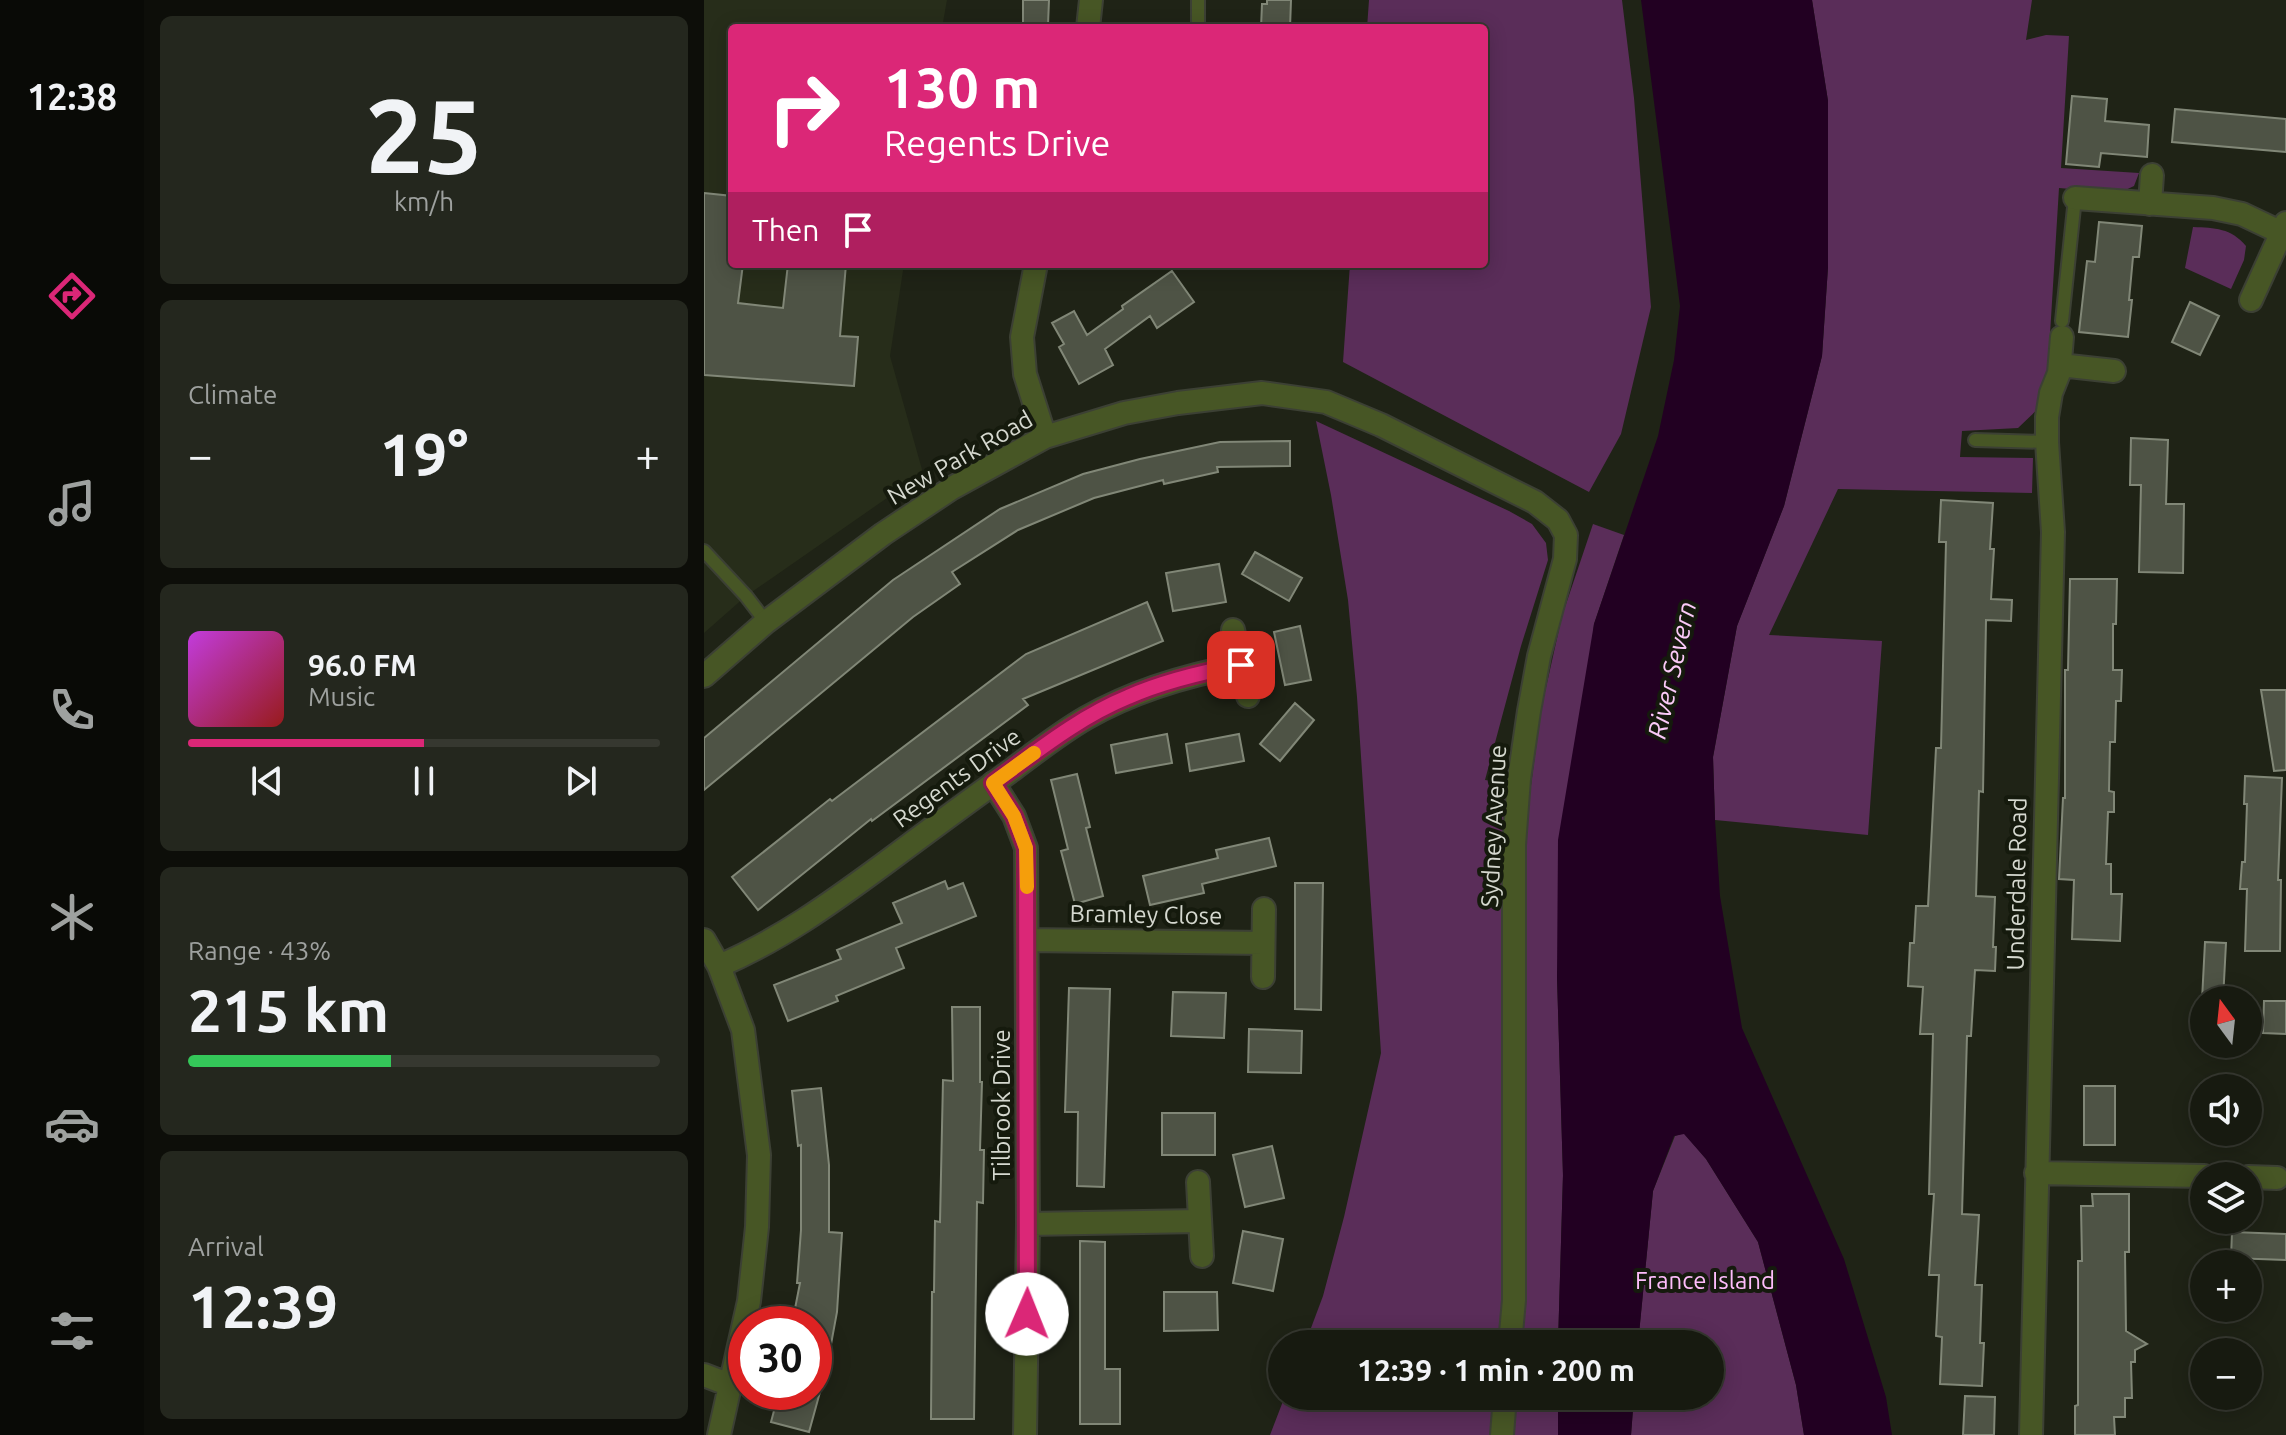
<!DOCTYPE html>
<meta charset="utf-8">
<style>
body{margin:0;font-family:Ubuntu,sans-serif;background:#24271e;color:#f1f3f6;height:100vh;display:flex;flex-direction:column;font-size:30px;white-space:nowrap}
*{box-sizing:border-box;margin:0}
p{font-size:26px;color:#9ea19f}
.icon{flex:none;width:44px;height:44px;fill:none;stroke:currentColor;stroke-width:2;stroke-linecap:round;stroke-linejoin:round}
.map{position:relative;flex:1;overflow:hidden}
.sheet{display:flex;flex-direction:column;gap:16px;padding:16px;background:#0d0e09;width:560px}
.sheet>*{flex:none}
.top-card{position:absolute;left:24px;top:24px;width:760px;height:244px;border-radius:8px;box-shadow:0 4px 20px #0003,0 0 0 2px #363830;background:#db2777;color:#fff;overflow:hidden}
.needle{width:52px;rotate:345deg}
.fabs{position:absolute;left:1486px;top:986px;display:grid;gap:16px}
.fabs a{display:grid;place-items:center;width:72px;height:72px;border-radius:50%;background:#171a10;box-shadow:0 4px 20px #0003,0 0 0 2px #363830;font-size:40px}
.speed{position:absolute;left:24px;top:1306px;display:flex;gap:16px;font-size:40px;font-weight:700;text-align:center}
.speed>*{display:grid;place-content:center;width:104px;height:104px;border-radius:50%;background:#171a10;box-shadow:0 4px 20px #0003,0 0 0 2px #363830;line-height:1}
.speed .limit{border:12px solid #d22;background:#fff;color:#111}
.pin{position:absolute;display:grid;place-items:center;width:68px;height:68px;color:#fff;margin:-34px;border-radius:16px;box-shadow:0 4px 12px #0006}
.me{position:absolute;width:88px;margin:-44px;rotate:1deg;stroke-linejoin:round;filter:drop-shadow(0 0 6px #0008)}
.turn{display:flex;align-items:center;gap:28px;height:168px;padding:0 24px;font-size:36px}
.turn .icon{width:104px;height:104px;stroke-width:2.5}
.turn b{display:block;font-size:56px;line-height:68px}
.then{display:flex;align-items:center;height:76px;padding:0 24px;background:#0003;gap:16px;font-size:30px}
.big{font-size:60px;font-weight:700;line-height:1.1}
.sheet .tile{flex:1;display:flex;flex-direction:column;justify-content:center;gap:12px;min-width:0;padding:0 28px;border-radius:12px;background:#24271e}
.sheet .dial{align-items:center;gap:0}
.dial b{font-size:104px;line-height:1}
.song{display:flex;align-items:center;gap:24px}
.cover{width:96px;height:96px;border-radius:12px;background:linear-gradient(135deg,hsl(290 70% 55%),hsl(0 70% 35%))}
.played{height:8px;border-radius:4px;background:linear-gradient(90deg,#db2777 50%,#363830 50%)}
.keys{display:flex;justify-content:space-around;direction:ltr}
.heat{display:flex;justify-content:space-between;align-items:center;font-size:44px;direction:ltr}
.charge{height:12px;border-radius:6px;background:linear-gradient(90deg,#34c759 43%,#363830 0)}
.trip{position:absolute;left:564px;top:1330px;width:456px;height:80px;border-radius:40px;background:#171a10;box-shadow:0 4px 20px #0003,0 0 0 2px #363830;font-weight:700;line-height:80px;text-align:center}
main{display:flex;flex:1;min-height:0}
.dock{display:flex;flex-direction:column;width:144px;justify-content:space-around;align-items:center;background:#090a06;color:#9ea19f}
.dock .icon{width:56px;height:56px}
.dock .active{color:#db2777}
.dock b{font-size:36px;color:#f1f3f6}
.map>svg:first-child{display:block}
</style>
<main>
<nav class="dock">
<b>12:38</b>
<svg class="icon active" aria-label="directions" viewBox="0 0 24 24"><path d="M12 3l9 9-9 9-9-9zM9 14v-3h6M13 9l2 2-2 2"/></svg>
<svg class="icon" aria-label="music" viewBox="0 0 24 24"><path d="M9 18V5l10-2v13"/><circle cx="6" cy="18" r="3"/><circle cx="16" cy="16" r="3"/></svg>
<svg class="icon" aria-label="phone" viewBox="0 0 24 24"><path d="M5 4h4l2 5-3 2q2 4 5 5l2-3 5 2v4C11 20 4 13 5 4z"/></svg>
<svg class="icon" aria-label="climate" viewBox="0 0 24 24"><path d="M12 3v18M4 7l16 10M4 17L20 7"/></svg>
<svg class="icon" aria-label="car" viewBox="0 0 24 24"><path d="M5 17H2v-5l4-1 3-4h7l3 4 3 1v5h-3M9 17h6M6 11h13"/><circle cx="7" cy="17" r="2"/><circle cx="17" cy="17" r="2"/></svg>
<svg class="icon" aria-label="filters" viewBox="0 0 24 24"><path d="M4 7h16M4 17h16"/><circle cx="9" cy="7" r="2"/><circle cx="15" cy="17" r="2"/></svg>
</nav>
<section class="sheet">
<div class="tile dial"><b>25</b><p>km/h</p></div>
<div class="tile"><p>Climate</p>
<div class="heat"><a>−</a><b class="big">19°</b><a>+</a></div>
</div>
<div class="tile">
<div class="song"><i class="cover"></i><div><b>96.0 FM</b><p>Music</p></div></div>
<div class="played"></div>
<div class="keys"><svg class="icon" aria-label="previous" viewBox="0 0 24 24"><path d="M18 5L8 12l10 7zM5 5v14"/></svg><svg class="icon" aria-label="pause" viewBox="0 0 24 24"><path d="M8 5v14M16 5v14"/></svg><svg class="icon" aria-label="next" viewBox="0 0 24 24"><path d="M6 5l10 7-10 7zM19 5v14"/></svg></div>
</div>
<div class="tile"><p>Range · 43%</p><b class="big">215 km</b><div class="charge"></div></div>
<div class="tile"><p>Arrival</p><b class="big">12:39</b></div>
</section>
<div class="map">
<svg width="1582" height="1435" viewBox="0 0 1582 1435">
<rect width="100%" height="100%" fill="#1f2316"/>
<path fill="#272d1a" d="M 0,0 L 243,0 L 238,28 L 28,28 L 28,264 L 200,264 L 186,356 L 219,473 L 42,596 L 0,633 Z"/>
<path fill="#5a2d59" d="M 665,0 L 918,0 L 930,98 L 947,307 L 917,434 L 885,492 L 639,362 L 646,264 L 780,264 L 780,28 L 663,28 Z
M 1108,0 L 1328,0 L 1322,40 L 1342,35 L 1365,36 L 1357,168 L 1435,173 L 1430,186 L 1415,193 L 1355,188 L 1344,367 L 1337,406 L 1314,428 L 1258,431 L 1256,457 L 1329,458 L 1328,493 L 1134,489 L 1065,635 L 1178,641 L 1164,835 L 1011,820 L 1009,757 L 1033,626 L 1080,506 L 1118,356 L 1124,267 L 1124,101 Z
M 1489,227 C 1511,228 1527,228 1542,246 L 1540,260 L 1527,289 L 1481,268 Z
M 612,421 L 805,511 L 828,524 L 842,543 L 844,560 L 817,646 L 781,780 L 805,783 L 801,843 L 798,990 L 801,1344 L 601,1344 L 619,1296 L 640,1217 L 677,1053 L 653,697 L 644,600 L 627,495 Z
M 889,524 L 920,535 L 890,624 L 853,977 L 859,1175 L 854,1344 L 816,1344 L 821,1237 L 822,823 L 837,710 L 858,616 Z
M 980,1133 L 1002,1159 L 1054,1242 L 1092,1385 L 1100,1435 L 927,1435 L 930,1396 L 1006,1396 L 1006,1344 L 934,1344 L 949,1191 L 971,1136 Z
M 581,1396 L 796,1396 L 792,1435 L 566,1435 Z
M 812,1396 L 854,1396 L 854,1435 L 809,1435 Z"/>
<path fill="#202" d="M 937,0 L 1108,0 L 1124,101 L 1124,267 L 1118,356 L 1080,506 L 1033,626 L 1009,757 L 1011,820 L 1016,896 L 1038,1028 L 1140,1259 L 1182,1397 L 1188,1435 L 1100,1435 L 1092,1385 L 1054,1242 L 1002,1159 L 980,1134 L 970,1136 L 949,1191 L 934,1344 L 854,1344 L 859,1175 L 853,977 L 854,840 L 890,624 L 954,436 L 970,360 L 976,306 Z
M 854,1396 L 930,1396 L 927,1435 L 854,1435 Z"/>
<path fill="#4e5345" stroke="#818777" stroke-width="2" d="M 319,0 L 345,0 L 344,25 L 319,25 Z
M 563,0 L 587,0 L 586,28 L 557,28 L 558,4 L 563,4 Z
M 1368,96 L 1403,99 L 1401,121 L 1445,125 L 1443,157 L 1397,153 L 1395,167 L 1362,164 Z
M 1471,109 L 1582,119 L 1582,152 L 1468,142 Z
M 0,193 L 28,196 L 28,264 L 39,264 L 34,303 L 79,308 L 84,264 L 142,264 L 136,336 L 154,337 L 150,386 L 0,375 Z
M 1395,222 L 1438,226 L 1435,257 L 1429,257 L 1425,300 L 1428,300 L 1424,337 L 1375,332 L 1383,261 L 1391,262 Z
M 468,271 L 490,302 L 453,328 L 446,316 L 401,349 L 409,365 L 375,384 L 355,347 L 360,344 L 348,323 L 370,311 L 383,335 L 419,309 L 418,306 Z
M 1486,302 L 1515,316 L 1496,355 L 1468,342 Z
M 1427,438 L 1464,440 L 1462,504 L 1480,504 L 1479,573 L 1435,572 L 1437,485 L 1426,485 Z
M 586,441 L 586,466 L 513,467 L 514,472 L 460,484 L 459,480 L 390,498 L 314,530 L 248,572 L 256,584 L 209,617 L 0,790 L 0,738 L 189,580 L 296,509 L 379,474 L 436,459 L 516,442 Z
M 1237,500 L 1289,503 L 1286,549 L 1290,549 L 1287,599 L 1308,600 L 1307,621 L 1282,620 L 1279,792 L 1275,791 L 1272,896 L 1291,897 L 1289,947 L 1292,947 L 1291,971 L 1271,970 L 1267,1036 L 1263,1036 L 1258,1214 L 1275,1215 L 1271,1285 L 1278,1285 L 1276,1343 L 1280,1343 L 1278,1386 L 1236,1384 L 1238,1337 L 1232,1336 L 1235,1275 L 1225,1275 L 1230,1194 L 1225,1194 L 1229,1034 L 1216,1034 L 1219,987 L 1204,986 L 1206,943 L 1210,943 L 1212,906 L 1224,906 L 1232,748 L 1237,748 L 1242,542 L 1235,542 Z
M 551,552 L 598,578 L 585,601 L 538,574 Z
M 515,564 L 522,602 L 469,611 L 462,573 Z
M 1366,579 L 1413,579 L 1412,624 L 1409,624 L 1409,670 L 1418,670 L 1417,701 L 1412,701 L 1411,742 L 1406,742 L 1405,791 L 1410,792 L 1410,812 L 1404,812 L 1402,864 L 1407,864 L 1407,894 L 1418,894 L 1416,941 L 1368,939 L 1370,880 L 1355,879 L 1359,798 L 1361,798 L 1361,670 L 1364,670 Z
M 443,602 L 459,641 L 319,699 L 324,705 L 168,821 L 167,819 L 54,910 L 28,877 L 126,799 L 128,801 L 322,654 Z
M 596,626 L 607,680 L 581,685 L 570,632 Z
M 1557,690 L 1582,690 L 1582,770 L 1570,771 Z
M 591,703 L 610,720 L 576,761 L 556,744 Z
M 463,734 L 468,763 L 412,773 L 407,745 Z
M 535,734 L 540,761 L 486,771 L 482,744 Z
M 373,774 L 386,827 L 382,828 L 399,896 L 371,904 L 357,851 L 364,849 L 347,780 Z
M 1541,776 L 1578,778 L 1574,880 L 1577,880 L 1576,951 L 1541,951 L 1543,889 L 1536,889 L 1538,862 L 1541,862 L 1543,804 L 1540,804 Z
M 565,838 L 572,866 L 498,884 L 500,893 L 446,905 L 439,876 L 514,858 L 512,850 Z
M 241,881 L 244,889 L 259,883 L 272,916 L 192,948 L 200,968 L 132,996 L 134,1001 L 84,1021 L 70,985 L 137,959 L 133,950 L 198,923 L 189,903 Z
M 591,883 L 619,883 L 617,1010 L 591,1009 Z
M 1501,942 L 1522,943 L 1519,1000 L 1498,1000 Z
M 365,988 L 406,989 L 400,1187 L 373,1186 L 374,1112 L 361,1112 Z
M 469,992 L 522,993 L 520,1038 L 467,1036 Z
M 1560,1001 L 1582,1001 L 1582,1034 L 1559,1033 Z
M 248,1007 L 276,1007 L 276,1082 L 278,1082 L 276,1150 L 280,1150 L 279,1203 L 273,1202 L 270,1419 L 227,1419 L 228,1292 L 230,1292 L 231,1221 L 236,1222 L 239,1080 L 249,1081 Z
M 545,1029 L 598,1031 L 597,1073 L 544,1072 Z
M 1380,1086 L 1411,1086 L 1411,1145 L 1380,1145 Z
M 117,1088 L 125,1165 L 125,1232 L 138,1233 L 133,1312 L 121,1377 L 110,1376 L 110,1324 L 88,1324 L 96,1283 L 93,1283 L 97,1230 L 97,1145 L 94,1146 L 88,1091 Z
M 458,1113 L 511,1113 L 511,1155 L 458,1155 Z
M 568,1146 L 580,1198 L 541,1207 L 529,1155 Z
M 1388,1194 L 1425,1194 L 1425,1252 L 1421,1252 L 1422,1331 L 1443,1344 L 1431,1350 L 1431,1362 L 1427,1362 L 1428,1398 L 1421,1398 L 1421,1417 L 1410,1417 L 1411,1435 L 1371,1435 L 1371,1406 L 1374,1405 L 1374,1261 L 1378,1261 L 1377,1206 L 1389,1206 Z
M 539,1231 L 579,1239 L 569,1291 L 529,1283 Z
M 1528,1232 L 1582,1234 L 1582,1260 L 1527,1258 Z
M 376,1241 L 401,1242 L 401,1369 L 416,1369 L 416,1424 L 376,1424 Z
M 460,1292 L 513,1292 L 514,1330 L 460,1331 Z
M 75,1392 L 116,1392 L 105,1432 L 67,1422 Z
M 1261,1396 L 1291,1397 L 1290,1435 L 1259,1435 Z"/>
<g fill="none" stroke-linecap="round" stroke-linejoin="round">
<defs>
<path id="service" d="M 494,28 L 494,0
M 1358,321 L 1371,198
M 1271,440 L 1343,442
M 0,551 L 42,596 L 62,622"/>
<path id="minor" d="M 384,28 L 387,0
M 1371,198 L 1509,208 L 1538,214 L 1578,233
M 1446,204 L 1448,175
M 332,264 L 318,337 L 321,374 L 341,437
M 1547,300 L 1582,223
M 1356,365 L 1410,371
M 529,630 L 544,696
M 0,676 L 62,622 L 179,534 L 248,488 L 341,437 L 420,413 L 474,403 L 558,393 L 622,402 L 677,425 L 831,502 L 854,520 L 862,535 L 861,559 L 835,656 L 825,711 L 815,779 L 810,845 L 810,1300 L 806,1344
M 289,783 L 310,816 L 322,848 L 324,1224 L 321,1435
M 0,940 L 15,966 L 39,1030 L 55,1155 L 53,1227 L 45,1301 L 15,1435
M 323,940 L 559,943
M 15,966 C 76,940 127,903 180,864 C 223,832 265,801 308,770 C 332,752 356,733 382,718 C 431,690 483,675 537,665
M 559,977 L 560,909
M 1332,1173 L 1500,1176
M 1544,1177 L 1573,1178
M 494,1182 L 498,1256
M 324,1224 L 496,1221
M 0,1375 L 26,1385
M 798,1435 L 801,1396
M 1327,1435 L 1349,532 L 1343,442 L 1343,417 L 1347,393 L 1355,373 L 1358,337"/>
</defs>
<use href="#service" stroke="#3c4034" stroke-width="16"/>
<use href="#minor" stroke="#3c4034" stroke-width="26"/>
<use href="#service" stroke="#475625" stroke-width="12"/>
<use href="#minor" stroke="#475625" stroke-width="22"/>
</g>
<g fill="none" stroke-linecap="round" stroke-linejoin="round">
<defs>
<path id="route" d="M 323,1314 L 322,848 L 310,816 L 289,783 C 332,752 375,717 424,697 C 460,681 499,672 537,665"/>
</defs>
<use href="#route" stroke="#8e194d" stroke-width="20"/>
<use href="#route" stroke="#db2777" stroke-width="14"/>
<path stroke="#f59e0b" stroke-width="14" d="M 323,887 L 322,848 L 310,816 L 289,783 L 330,753"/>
</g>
<g text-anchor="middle" stroke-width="8" stroke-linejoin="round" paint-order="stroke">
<g font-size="24" fill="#d5d8cf" stroke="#151a0d">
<text transform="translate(256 458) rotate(-30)" y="8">New Park Road</text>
<text transform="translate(253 778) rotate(-36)" y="8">Regents Drive</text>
<text transform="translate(790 826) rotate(-87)" y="8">Sydney Avenue</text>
<text transform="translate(1313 884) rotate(-89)" y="8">Underdale Road</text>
<text transform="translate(442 915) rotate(1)" y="8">Bramley Close</text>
<text transform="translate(298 1105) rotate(-90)" y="8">Tilbrook Drive</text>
</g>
<g font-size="24" fill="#febdfb" stroke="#151a0d">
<text x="1001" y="1289">France Island</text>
</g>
<g font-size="26" font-style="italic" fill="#fbcaf8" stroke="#151a0d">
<text transform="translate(968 670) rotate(-77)" y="9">River Severn</text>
</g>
</g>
</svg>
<div class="fabs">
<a><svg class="needle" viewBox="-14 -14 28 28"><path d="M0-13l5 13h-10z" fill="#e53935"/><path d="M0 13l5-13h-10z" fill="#9ea19f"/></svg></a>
<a><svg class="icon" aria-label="sound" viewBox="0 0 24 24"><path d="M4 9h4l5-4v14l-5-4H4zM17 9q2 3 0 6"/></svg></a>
<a><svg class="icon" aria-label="layers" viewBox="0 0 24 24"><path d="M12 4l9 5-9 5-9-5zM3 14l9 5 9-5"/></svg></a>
<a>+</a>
<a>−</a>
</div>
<div class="speed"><div class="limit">30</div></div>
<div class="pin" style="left:537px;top:665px;background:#d93025"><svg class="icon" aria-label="arrive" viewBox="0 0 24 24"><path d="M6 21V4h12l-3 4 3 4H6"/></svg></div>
<svg class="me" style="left:323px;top:1314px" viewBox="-20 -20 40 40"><circle r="19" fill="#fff"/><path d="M0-13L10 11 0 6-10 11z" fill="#db2777"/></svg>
<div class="trip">12:39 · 1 min · 200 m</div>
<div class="top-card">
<div class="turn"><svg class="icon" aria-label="right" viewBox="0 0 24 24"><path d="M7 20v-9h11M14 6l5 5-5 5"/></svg><div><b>130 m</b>Regents Drive</div></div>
<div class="then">Then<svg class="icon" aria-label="arrive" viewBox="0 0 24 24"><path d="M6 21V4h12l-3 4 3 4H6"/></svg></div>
</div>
</div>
</main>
